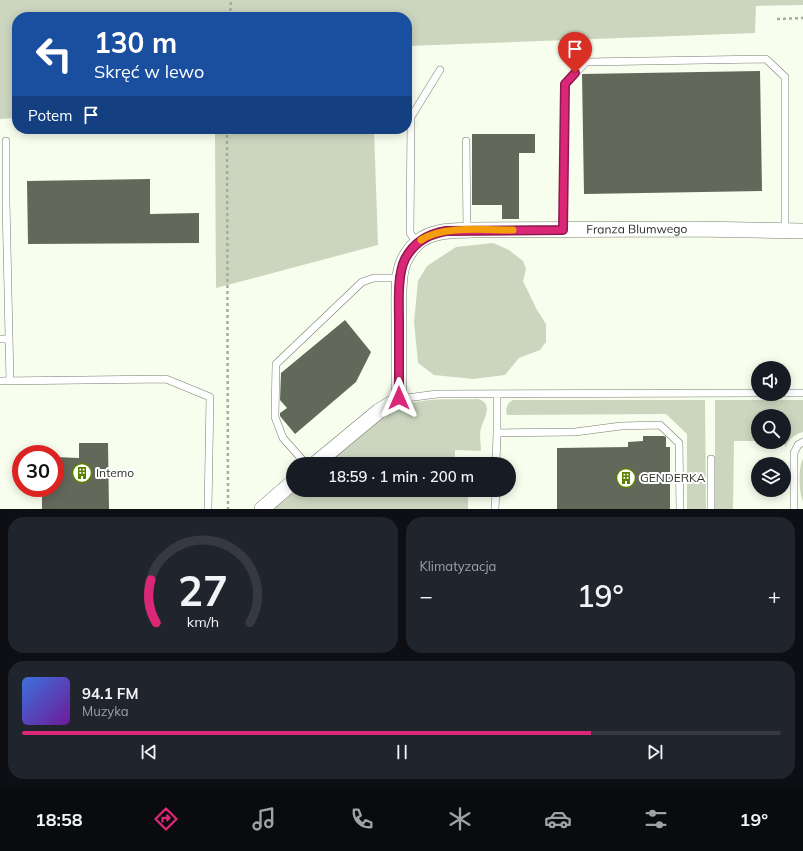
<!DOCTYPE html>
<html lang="pl">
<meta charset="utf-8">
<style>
body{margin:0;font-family:Mulish,sans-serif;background:#20242c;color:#f1f3f6;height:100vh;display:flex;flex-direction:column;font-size:15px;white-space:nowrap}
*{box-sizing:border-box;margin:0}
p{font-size:13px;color:#9ea1a6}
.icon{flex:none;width:22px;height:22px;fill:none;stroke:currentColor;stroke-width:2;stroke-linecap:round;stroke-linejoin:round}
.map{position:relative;height:509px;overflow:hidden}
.drawer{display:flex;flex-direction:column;gap:8px;padding:8px;background:#0d0f14;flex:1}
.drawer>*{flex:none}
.banner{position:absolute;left:12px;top:12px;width:400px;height:122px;border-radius:16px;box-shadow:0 2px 10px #0003;background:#1a4fa0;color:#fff;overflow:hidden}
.controls{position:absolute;left:751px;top:361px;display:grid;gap:8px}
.controls a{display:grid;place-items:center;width:40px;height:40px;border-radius:50%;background:#171b24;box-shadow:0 2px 10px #0003;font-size:20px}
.speed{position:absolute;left:12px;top:445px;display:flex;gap:8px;font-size:20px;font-weight:700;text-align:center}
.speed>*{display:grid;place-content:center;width:52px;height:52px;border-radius:50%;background:#171b24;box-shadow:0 2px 10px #0003;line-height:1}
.speed .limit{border:6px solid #d22;background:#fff;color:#111}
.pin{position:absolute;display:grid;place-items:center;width:34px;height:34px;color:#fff;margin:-41px -17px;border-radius:50% 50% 50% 0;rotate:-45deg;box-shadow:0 0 4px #0007}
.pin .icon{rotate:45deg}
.me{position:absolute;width:44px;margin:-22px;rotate:0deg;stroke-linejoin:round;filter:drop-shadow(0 0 3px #0008)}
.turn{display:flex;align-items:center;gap:14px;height:84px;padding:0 16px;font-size:18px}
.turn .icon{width:52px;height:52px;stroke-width:2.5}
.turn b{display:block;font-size:28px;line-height:34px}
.then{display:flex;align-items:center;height:38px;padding:0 16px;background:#0003;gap:8px;font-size:15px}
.big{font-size:30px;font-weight:600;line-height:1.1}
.drawer .tile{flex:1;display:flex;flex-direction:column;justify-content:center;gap:6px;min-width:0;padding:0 14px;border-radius:16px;background:#20242c}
.drawer .dial{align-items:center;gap:0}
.dial svg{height:104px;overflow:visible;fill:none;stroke:#363941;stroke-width:7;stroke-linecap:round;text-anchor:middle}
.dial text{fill:#f1f3f6;stroke:none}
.song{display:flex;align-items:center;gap:12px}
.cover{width:48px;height:48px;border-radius:6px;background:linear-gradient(135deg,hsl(220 70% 55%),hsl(280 70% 35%))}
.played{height:4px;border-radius:2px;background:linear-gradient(90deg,#db2777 75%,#363941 75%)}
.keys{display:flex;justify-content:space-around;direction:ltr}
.heat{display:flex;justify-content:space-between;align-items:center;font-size:22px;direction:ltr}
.drawer .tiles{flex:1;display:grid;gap:8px;grid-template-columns:1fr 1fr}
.tile:last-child{grid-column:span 2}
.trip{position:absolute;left:286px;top:457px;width:230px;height:40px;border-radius:20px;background:#171b24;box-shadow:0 2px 10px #0003;font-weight:600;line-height:40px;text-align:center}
.menu{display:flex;height:64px;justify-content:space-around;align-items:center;background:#090b0e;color:#9ea1a6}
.menu .icon{width:28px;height:28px}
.menu .selected{color:#db2777}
.menu b{font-size:18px;color:#f1f3f6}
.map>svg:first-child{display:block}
</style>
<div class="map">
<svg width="803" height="509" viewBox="0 0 803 509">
<rect width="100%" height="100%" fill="#f7feee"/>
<path fill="#ccd6bf" d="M 0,0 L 803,0 L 803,5 L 756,6 L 755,33 L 407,46 L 407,17 L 17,17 L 17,118 L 0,119 Z
M 171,129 L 374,129 L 378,245 L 216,288 L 215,134 Z
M 493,243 L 509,250 L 523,261 L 526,269 L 523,281 L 537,310 L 546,324 L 546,342 L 540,350 L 519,358 L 505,375 L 473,379 L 434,375 L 418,363 L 414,322 L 418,281 L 427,266 L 456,247 Z
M 478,399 C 494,403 484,419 481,428 C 479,435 481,444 481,451 L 455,450 L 455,464 L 326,464 C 348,445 375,417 402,406 C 425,397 453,400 478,399 Z
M 513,400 L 705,400 L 706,509 L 687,509 L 687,434 L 666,414 L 507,415 C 505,409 507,403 513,400 Z
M 715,400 L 803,400 L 803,432 C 794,434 788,440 785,448 L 784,416 L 758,416 L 758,441 L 734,441 L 733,509 L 715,509 Z
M 803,459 L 803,501 C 799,495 798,466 803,459 Z
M 296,490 L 468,490 L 468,509 L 273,509 Z"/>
<path fill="#62685a" d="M 760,71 L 762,191 L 584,194 L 582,74 Z
M 472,134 L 535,134 L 535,153 L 519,153 L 519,219 L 502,219 L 502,205 L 472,205 Z
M 150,179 L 150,214 L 199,213 L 199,243 L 28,244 L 27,181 Z
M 345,320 L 371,352 L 356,382 L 295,434 L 280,416 L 280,413 L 287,408 L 280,400 L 281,373 Z
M 643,436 L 664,436 L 666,437 L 666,447 L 670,447 L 670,509 L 557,509 L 557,448 L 628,447 L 628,442 L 643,441 Z
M 79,443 L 108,443 L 109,509 L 42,509 L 42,488 L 55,488 L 55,457 L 79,458 Z"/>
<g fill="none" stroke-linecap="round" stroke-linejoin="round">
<defs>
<path id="lane" d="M 6,141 L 6,202 L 10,381
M 466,141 L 467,230
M 563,230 L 565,84 L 586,62 L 766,59 L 785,77 L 785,231
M 417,243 L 410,233 L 411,117 L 440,70
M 0,339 L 9,339
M 0,381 L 166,379 L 210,397 L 208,509
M 784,393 L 803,393
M 399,399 L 437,394 L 758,393
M 497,433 L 497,394
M 711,459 L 711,509
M 306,464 L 283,438 L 275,417 L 276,364 L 362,282 L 374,278 L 400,278
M 496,464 L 497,433 L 575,432 L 621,426 L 660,425 L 679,443 L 680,509
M 495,509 L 496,490
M 794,509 L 794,453 L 798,445 L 803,442"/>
<g id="street">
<path id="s1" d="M 315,464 L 379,411 L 399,399 C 399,371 399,344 399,316 C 399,301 398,285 401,270 C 403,260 410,249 418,242 C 433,230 452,231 471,230 L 695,229 L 803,231"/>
<path d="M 262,509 L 293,482"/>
</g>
</defs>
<use href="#lane" stroke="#777d6f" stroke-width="8"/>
<use href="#street" stroke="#777d6f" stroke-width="16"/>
<path stroke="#a7aca0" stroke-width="2.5" stroke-dasharray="3 3" stroke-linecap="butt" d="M 230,17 L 231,0
M 777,19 L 803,18
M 227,129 L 228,509"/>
<use href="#lane" stroke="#fff" stroke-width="7"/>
<use href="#street" stroke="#fff" stroke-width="15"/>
</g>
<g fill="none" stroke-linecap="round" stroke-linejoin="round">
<defs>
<path id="route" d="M 399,398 C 399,373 399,348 399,322 C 399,304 397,275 405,259 C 414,242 428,234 446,231 L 563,230 L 565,84 L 575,73"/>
</defs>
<use href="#route" stroke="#8e194d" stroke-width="10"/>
<use href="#route" stroke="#db2777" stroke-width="7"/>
<path stroke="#f59e0b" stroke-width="7" d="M 421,240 C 443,225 486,230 513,230"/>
</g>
<defs>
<symbol id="building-ring" viewBox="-11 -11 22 22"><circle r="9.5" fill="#fff" stroke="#5c8100" stroke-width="1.5"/><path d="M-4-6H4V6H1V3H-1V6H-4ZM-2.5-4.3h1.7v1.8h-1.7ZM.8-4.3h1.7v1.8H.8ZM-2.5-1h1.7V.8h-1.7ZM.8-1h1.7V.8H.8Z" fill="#5c8100"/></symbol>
</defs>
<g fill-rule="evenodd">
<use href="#building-ring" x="71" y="462" width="22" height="22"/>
<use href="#building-ring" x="615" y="467" width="22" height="22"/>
</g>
<g text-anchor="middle" stroke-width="4" stroke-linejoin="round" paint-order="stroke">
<g font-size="12" fill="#2e302a" stroke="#fff">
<text dy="4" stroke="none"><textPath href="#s1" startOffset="490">Franza Blumwego</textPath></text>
</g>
<g font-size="12" fill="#2e302a" stroke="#fff" text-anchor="start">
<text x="96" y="477">Intemo</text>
<text x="640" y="482">GENDERKA</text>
</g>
</g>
</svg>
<div class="controls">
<a><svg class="icon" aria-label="sound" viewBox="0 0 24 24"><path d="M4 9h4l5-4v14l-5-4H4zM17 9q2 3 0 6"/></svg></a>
<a><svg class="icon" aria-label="search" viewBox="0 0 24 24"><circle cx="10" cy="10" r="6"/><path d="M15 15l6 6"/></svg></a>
<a><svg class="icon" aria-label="layers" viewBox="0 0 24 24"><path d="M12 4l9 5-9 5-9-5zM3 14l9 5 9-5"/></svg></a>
</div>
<div class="speed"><div class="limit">30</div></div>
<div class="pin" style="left:575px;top:73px;background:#d93025"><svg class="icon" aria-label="arrive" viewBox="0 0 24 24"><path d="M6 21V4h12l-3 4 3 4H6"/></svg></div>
<svg class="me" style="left:399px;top:398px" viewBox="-20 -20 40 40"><path d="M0-17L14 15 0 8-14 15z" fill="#db2777" stroke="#fff" stroke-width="4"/></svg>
<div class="trip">18:59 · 1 min · 200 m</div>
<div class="banner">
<div class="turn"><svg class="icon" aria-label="left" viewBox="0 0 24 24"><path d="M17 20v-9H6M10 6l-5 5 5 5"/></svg><div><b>130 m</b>Skręć w lewo</div></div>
<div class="then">Potem<svg class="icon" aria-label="arrive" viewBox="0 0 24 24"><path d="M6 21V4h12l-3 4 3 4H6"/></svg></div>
</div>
</div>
<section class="drawer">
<div class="tiles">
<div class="tile dial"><svg viewBox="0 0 100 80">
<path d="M14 69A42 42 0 1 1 86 69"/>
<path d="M14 69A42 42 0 0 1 10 36" stroke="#db2777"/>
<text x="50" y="56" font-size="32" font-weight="700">27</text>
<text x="50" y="72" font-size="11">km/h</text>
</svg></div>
<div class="tile"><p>Klimatyzacja</p>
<div class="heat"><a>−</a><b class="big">19°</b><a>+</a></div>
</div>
<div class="tile">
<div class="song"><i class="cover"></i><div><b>94.1 FM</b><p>Muzyka</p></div></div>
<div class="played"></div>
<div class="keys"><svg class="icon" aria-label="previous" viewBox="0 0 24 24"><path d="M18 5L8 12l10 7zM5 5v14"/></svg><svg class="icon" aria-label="pause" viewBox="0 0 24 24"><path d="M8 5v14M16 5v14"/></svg><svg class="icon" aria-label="next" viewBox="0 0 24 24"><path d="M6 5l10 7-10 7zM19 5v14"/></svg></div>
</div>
</div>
</section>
<nav class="menu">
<b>18:58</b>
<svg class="icon selected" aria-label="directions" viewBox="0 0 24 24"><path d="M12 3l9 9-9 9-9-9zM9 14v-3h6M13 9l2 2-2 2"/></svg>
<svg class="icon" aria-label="music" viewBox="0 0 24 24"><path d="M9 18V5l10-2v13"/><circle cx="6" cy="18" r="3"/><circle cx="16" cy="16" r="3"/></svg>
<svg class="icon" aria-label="phone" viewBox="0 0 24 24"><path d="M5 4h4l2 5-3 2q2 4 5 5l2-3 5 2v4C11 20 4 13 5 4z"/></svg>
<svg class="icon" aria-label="climate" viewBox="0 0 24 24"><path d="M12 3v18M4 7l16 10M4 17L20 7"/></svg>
<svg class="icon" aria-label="car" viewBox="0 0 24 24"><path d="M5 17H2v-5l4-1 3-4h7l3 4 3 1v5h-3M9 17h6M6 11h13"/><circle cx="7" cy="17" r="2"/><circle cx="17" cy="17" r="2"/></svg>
<svg class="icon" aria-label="filters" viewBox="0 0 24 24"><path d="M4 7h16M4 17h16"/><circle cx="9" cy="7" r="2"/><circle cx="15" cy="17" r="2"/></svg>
<b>19°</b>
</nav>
